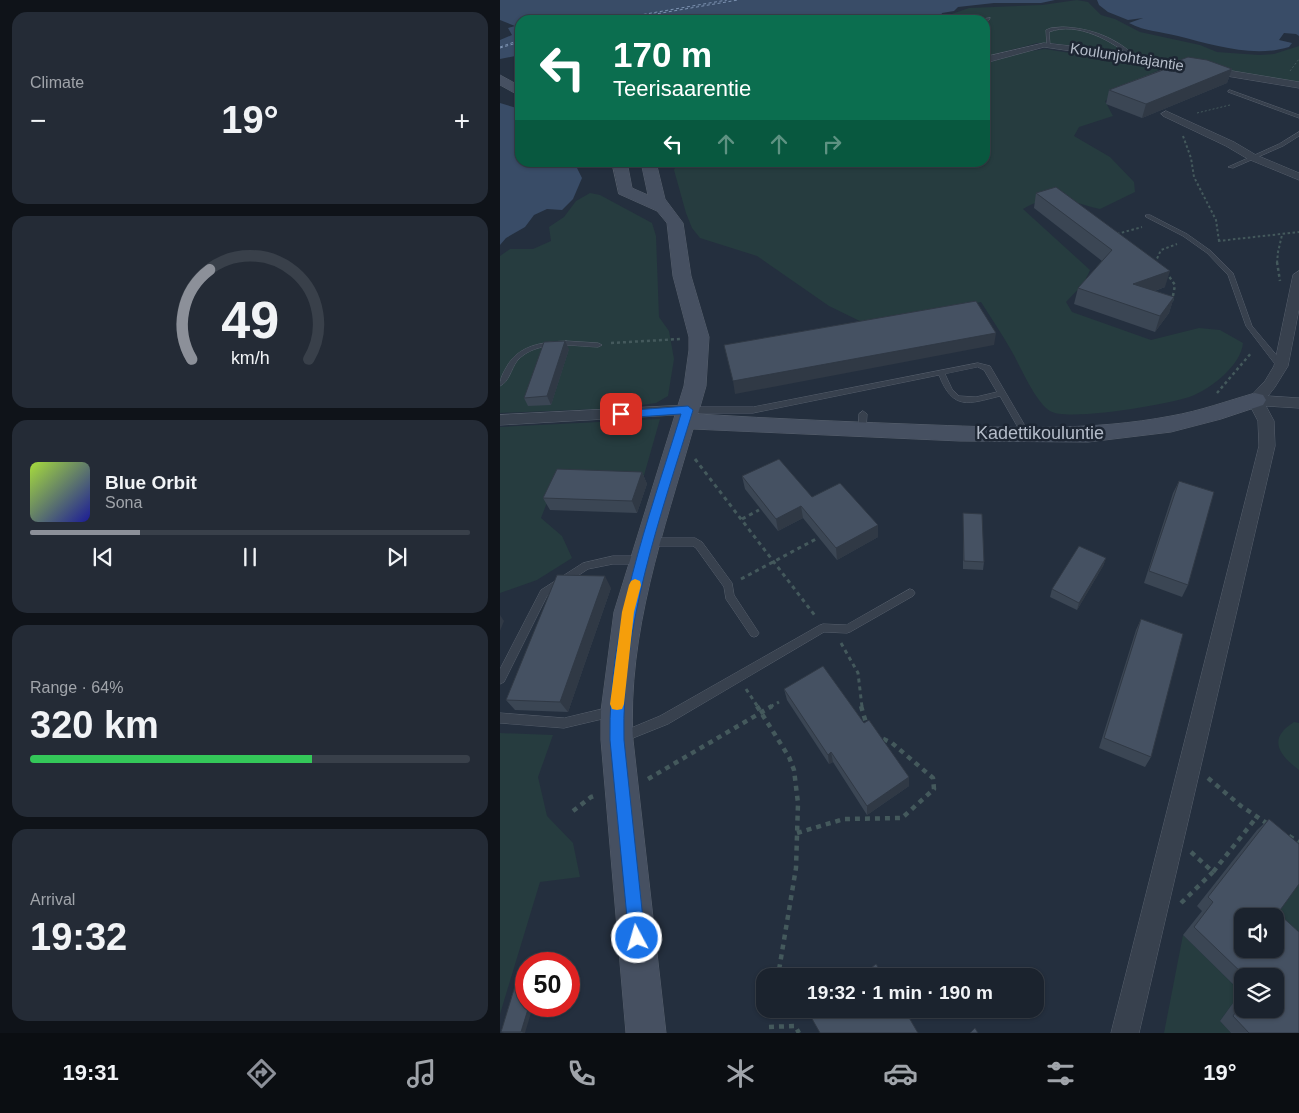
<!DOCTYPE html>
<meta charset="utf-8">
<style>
body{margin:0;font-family:Helvetica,sans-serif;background:#242b36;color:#f1f3f6;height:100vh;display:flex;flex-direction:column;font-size:19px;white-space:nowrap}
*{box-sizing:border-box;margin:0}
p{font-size:16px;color:#a0a4aa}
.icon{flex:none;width:28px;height:28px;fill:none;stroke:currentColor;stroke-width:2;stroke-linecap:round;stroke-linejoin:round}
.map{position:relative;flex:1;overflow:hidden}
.sheet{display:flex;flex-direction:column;gap:12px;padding:12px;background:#0f1319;width:500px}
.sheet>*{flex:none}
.top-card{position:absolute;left:15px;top:15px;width:475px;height:152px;border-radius:15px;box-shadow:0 1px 4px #0004,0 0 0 1px #39404a;background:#0b6e4f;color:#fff;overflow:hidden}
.fabs{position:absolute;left:734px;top:908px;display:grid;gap:10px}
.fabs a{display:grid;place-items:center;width:50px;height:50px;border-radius:10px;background:#1b232e;box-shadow:0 1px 4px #0004,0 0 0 1px #39404a;font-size:25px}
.speed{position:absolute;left:15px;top:952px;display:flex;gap:10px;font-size:25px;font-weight:700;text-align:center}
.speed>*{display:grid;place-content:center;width:65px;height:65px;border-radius:50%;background:#1b232e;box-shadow:0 1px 4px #0004,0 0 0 1px #39404a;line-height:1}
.speed .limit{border:8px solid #d22;background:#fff;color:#111}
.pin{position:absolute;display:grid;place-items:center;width:42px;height:42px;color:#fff;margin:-21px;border-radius:10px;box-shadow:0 2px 8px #0006}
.me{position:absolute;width:55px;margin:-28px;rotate:354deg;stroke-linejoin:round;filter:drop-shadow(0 0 4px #0008)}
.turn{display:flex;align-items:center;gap:18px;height:105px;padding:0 15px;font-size:22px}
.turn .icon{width:65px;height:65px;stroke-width:2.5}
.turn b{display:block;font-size:35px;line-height:42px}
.lanes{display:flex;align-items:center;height:48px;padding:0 15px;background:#0003;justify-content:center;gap:25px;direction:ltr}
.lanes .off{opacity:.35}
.big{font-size:38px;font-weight:800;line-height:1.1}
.sheet .widget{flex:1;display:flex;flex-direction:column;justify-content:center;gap:8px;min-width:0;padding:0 18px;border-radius:15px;background:#242b36}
.sheet .dial{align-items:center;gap:0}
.dial svg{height:130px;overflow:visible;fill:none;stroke:#39404a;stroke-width:7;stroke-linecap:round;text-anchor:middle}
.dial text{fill:#f1f3f6;stroke:none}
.song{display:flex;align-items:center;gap:15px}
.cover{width:60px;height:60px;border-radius:8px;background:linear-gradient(135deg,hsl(80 70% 55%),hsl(240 70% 35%))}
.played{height:5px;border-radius:2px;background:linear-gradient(90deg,#8c9099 25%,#39404a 25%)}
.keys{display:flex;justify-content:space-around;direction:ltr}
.heat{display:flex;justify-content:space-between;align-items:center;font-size:28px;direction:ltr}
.charge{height:8px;border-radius:4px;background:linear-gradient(90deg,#34c759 64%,#39404a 0)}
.trip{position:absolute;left:256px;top:968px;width:288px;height:50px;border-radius:15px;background:#1b232e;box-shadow:0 1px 4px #0004,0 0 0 1px #39404a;font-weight:800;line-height:50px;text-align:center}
.dock{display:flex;height:80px;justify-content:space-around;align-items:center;background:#0b0e12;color:#a0a4aa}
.dock .icon{width:35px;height:35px}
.dock .selected{color:#8c9099}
.dock b{font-size:22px;color:#f1f3f6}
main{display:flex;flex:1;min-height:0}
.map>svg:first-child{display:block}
</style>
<main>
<section class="sheet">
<div class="widget"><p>Climate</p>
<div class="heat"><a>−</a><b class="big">19°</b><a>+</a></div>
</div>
<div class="widget dial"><svg viewBox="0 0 100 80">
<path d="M14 69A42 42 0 1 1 86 69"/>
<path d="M14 69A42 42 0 0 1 25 14" stroke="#8c9099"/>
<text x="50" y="56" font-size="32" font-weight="700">49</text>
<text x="50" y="72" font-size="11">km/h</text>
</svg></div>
<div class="widget">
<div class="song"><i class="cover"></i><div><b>Blue Orbit</b><p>Sona</p></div></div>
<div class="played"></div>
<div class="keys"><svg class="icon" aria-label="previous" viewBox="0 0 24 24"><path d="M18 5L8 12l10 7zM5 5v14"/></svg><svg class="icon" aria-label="pause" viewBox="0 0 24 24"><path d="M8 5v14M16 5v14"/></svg><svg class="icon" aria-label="next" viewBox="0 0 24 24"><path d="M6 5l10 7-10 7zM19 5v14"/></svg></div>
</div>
<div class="widget"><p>Range · 64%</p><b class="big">320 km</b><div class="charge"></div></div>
<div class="widget"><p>Arrival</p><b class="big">19:32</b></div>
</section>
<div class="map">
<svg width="799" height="1033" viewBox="0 0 799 1033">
<rect width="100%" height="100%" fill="#242f3e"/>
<path fill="#263c3f" d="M 577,0 L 588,2 L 601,15 L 615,19 L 640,32 L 700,45 L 717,52 L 759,55 L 774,54 L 799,46 L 799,83 L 615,52 L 551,43 L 537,43 L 485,57 L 485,20 L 446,20 L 446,16 L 469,8 L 542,5 Z
M 545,49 L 664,68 L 648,75 L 648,80 L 605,101 L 613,116 L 579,127 L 574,136 L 610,157 L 634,182 L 635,192 L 600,209 C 570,202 552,191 523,209 L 590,270 L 584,283 L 566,302 L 572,312 L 651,340 L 699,328 L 720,330 L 743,343 C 741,365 712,388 692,396 C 672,404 567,422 550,411 C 534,400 521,367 511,350 C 502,334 491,318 481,302 L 368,325 L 329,306 L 257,256 L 200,238 L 192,228 L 186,213 L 174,170 L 178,162 L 485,162 L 485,64 L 519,53 Z
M 90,193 L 100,195 L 152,223 L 156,236 L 159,317 L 169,331 L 174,359 L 168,396 L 156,403 L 120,408 L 0,413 L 0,256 L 10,249 L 33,249 L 51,241 L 49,227 L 64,217 L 76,201 Z
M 160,419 L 143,479 L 57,477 L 41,518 L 62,536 L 72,558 L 37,580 L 0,593 L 0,427 Z
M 794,722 L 799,723 L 799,770 C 779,755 767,739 794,722 Z
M 0,733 L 53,735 L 38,777 L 47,816 L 73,843 L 80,877 L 40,882 L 0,1014 Z
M 799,874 L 799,953 L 775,916 L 769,916 Z
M 683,935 L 741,992 L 720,1021 L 731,1033 L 664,1033 Z"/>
<path fill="#394c67" d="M 0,0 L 555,0 L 541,3 L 494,3 L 458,7 L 454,11 L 442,13 L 439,20 L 20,20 L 20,55 L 0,59 L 0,40 L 12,35 L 8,28 L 15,26 L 0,20 Z
M 597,0 L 799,0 L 799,36 L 796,34 L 784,33 L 779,40 L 792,43 L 789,47 C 753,58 714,45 678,36 C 659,31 647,32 629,23 L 643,18 L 628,20 L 608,12 L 599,5 Z
M 0,103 L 20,109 L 20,162 L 80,163 L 77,168 L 82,178 L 73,199 L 62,210 L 47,209 L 34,215 L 25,227 L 6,238 L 0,245 Z"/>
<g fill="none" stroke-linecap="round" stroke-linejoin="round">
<path stroke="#7c92b1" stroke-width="1" stroke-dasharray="3 2.5" stroke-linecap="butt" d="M 111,20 L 227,0
M 120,20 L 238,0
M 0,47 L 20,40
M 0,48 L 20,42"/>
<defs>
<path id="lane" d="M 490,18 L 489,20 L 477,20 Z
M 563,27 C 591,28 617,38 637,58 L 633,59 C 613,41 577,21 549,32 L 550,45 L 547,46 L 546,30 L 551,28 Z
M 730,90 L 799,115 L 799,118 L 728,92 L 728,91 Z
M 799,132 L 799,136 L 783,146 L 733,168 L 728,167 L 779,144 Z
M 646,215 L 650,215 L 687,234 L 711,251 L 733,273 L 752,326 L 784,364 L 784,368 L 778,368 L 746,326 L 728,275 L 707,253 L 683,236 L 646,217 Z
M 66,341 L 98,343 L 102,345 L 98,347 C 73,346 36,339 17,361 C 11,369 9,382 0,386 C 0,379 2,375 6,368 C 18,345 42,342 66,341 Z
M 478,363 L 490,366 L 531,436 L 530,438 L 524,438 L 500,396 C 468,404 453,411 439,375 L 253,413 L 188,413 L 184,410 L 188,407 L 253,407 ZM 478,367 L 484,370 L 497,392 L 476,397 L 459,396 L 452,389 L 445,374 Z
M 363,411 L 367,414 L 366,430 L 362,433 L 358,430 L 359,414 Z
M 149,538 L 195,538 L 202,542 L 232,583 L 234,595 L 257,630 L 259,633 L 257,636 L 254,637 L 251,636 L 226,599 L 224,587 L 196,548 L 193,546 L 149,546 L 146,545 L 145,542 L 146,539 Z
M 113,556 L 141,556 L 144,557 L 146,560 L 144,563 L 141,564 L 113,564 L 88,569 L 47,596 L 4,682 L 0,684 L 0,669 L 41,590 L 83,563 Z
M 410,589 L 413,590 L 415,593 L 413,596 L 350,632 L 347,633 L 324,632 L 168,724 L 123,742 L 119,741 L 118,737 L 119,733 L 160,716 L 320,625 L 323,624 L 346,625 Z
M 111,707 L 115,708 L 116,712 L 115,716 L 64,728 L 0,723 L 0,713 L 64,718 Z"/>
<path id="street" d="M 544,43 L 606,50 L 799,82 L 799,88 L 606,56 L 544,47 L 485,63 L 485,57 Z
M 666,111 L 734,142 L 756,155 L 799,173 L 799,180 L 748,159 L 726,146 L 663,116 L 661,114 Z
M 799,271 L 799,309 L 788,366 L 775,387 L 768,396 L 799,398 L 799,408 L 766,406 L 774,421 L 775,446 L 639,1033 L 611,1033 L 759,446 L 758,421 L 747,400 L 765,381 L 774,366 L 793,275 Z
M 188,405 L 193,406 L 196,410 L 193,414 L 0,425 L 0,415 Z"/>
<path id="secondary" d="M 0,75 L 20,86 L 20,96 L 0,85 Z
M 112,162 L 127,162 L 132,188 L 148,195 L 141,162 L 156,162 L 165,199 L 183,223 L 191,276 L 209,337 L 206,386 L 198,414 C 276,419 354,422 433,425 C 512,428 593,431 671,416 C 700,411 727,401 755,393 L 763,395 L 766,400 L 763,405 L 721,419 L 671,432 L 588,442 L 460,441 L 193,429 C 164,531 127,633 133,740 L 166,1033 L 126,1033 L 101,740 L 101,711 L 114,612 L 184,386 L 189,350 L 189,337 L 173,276 L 167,223 L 157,211 L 119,194 Z"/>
</defs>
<use href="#lane" stroke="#565f6c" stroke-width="1"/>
<use href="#street" stroke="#565f6c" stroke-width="1"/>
<use href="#secondary" stroke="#565f6c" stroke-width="1"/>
<path stroke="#44595c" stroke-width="1" stroke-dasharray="2 2" stroke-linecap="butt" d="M 790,71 L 799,59
M 697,113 L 730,105"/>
<path stroke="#44595c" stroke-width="2" stroke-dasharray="2.5 2.5" stroke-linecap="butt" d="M 683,136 L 691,158 L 694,177 L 716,220 L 719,241
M 617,234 L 642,227
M 718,241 L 799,232
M 655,263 L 661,250 L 677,244
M 777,263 L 778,252 L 782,235"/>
<path stroke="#44595c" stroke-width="2.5" stroke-dasharray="3 3" stroke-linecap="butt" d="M 777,262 L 780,281
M 666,272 L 675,285 L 672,301
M 111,343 L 180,339
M 717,393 L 752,352"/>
<path stroke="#44595c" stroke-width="3" stroke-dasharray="4 4" stroke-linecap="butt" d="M 195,459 L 316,617
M 242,519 L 259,510
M 241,579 L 318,538
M 341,643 L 358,673 L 362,707
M 246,689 L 258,707
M 270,707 L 279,702"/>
<path stroke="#44595c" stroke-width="4.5" stroke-dasharray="5 5" stroke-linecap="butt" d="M 257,706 L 289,757 L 294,770 L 298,803 L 296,868 L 278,976
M 361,706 L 367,726
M 708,778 L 741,806 L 768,824
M 148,779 L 272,706
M 73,811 L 91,797 L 97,795
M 297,833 L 344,819 L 402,818 L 434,789 L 433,778 L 392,743 L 379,737
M 789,836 L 799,842
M 691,852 L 713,872 L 756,818
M 681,903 L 713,872
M 269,1027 L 295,1026 L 299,1033"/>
<use href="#lane" fill="#38414e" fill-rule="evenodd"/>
<use href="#street" fill="#38414e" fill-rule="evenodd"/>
<use href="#secondary" fill="#465061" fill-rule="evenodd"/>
</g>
<path fill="#3b4654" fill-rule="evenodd" d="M 667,65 L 732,69 L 727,83 L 642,118 L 606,104 L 609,90 L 666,68 Z
M 536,193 L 665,287 L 655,291 L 674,297 L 669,313 L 655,332 L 574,304 L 578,288 L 602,261 L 534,208 Z
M 69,349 L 51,405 L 28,406 L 24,398 Z
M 142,472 L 147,484 L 137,513 L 50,510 L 43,498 Z
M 242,476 L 312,497 L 378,525 L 378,537 L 337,560 L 303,518 L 278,531 L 245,489 Z
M 679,481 L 688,585 L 682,597 L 644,583 L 673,493 Z
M 463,513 L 484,562 L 483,570 L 463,569 Z
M 606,558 L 603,566 L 577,610 L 550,597 L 552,589 Z
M 111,588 L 68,712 L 15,710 L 6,700 Z
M 641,619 L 651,757 L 645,767 L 599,748 L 636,630 Z
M 284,689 L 364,723 L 409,777 L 409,786 L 367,815 L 333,762 L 329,764 L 287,700 Z
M 769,819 L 778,913 L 799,1033 L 731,1033 L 720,1021 L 741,992 L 683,935 L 702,911 L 697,906 L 757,830 ZM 742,976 L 775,976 L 742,1009 Z
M 18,976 L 25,1033 L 4,1033 L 1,1032 Z"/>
<path fill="#303945" d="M 732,69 L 727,83 L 642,118 L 646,104 Z
M 670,271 L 665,287 L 629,300 L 633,284 Z
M 674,297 L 669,313 L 655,332 L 660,316 Z
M 496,333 L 494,345 L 235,394 L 233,381 Z
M 65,341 L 69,349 L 51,405 L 47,396 Z
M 142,472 L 147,484 L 137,513 L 132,501 Z
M 301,506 L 303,518 L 278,531 L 276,519 Z
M 378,525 L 378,537 L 337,560 L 336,548 Z
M 606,558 L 603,566 L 577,610 L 579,603 Z
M 105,576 L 111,588 L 68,712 L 60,702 Z
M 0,615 L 4,621 L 0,631 Z
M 331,752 L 333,762 L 329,764 L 328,755 Z
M 409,777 L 409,786 L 367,815 L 367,806 Z
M 29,1006 L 33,1006 L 25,1033 L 24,1033 L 21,1032 Z"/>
<path fill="#455162" stroke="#303945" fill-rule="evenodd" d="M 688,57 L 707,60 L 732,69 L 646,104 L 609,90 L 671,67 L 667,65 Z
M 556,187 L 670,271 L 633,284 L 674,297 L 660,316 L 578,288 L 612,250 L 536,193 Z
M 476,301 L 496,333 L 233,381 L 224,345 Z
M 65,341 L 47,396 L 24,398 L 44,342 Z
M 279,459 L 312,497 L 340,483 L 378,525 L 336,548 L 301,506 L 276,519 L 242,476 Z
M 57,469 L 142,472 L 132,501 L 43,498 Z
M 679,481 L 714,492 L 688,585 L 649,571 Z
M 463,513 L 482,514 L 484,562 L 464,561 Z
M 579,546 L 606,558 L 579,603 L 552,589 Z
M 57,575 L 105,576 L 60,702 L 6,700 Z
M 641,619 L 683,634 L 651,757 L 604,738 Z
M 323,666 L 364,723 L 369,720 L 409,777 L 367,806 L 331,752 L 328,755 L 284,689 Z
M 769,819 L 799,844 L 799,884 L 778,913 L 799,932 L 799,1033 L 749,1033 L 733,1016 L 742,1002 L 742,1009 L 775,1009 L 775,976 L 745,976 L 694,927 L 713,902 L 708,897 ZM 742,916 L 775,916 L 775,949 L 742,949 Z
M 376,964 L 384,976 L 361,976 Z
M 18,976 L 26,976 L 26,1006 L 29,1006 L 21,1032 L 1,1032 Z
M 321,1009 L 404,1009 L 418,1033 L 320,1033 L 311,1017 Z
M 475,1028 L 478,1033 L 470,1033 Z"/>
<path fill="#1a73e8" stroke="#114b97" d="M 188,406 L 193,410 C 160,518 121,625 124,740 L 145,938 L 143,944 L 137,947 L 131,944 L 129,938 L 110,740 C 108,626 148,521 181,414 L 121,418 L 116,414 L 121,411 Z"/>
<path fill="#f59e0b" d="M 135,579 L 140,581 L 141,585 L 134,612 L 124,704 L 122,709 L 117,710 L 112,709 L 110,704 L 122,612 L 129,585 L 131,581 Z"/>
<g text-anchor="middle" stroke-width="5" stroke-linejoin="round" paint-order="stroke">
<g font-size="15" fill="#b4bcc9" stroke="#1d2633">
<text transform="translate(627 57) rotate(9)" y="5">Koulunjohtajantie</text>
</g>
<g font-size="18" fill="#b4bcc9" stroke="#1d2633">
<text x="540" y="439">Kadettikouluntie</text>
</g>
</g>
</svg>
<div class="fabs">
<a><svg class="icon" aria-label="sound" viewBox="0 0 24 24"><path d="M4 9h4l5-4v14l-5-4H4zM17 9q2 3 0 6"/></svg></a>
<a><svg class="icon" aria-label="layers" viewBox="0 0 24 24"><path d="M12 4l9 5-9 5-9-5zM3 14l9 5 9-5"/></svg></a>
</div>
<div class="speed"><div class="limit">50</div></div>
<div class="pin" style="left:121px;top:414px;background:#d93025"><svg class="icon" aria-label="arrive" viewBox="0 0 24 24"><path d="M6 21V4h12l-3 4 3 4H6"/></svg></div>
<svg class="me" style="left:137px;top:938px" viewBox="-20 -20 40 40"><circle r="17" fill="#1a73e8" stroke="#fff" stroke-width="3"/><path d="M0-11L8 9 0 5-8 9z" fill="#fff"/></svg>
<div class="trip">19:32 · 1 min · 190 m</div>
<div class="top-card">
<div class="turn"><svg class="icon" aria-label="left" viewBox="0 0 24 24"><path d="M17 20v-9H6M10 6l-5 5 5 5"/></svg><div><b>170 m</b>Teerisaarentie</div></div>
<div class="lanes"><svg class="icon" aria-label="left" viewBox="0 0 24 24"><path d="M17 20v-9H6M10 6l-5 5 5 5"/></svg><svg class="icon off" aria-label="ahead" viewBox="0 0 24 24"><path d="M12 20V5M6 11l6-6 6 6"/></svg><svg class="icon off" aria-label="ahead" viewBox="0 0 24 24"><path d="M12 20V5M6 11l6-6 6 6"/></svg><svg class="icon off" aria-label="right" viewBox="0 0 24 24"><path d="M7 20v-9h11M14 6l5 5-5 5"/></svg></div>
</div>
</div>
</main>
<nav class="dock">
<b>19:31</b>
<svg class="icon selected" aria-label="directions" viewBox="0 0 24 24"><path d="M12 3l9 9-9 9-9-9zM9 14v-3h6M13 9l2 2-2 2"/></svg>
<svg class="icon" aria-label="music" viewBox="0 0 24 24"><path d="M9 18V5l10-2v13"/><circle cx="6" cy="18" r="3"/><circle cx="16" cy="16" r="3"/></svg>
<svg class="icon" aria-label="phone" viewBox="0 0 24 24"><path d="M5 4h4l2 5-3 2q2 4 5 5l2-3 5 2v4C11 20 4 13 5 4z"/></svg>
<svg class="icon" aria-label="climate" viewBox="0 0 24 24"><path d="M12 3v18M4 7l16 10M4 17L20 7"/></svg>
<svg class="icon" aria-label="car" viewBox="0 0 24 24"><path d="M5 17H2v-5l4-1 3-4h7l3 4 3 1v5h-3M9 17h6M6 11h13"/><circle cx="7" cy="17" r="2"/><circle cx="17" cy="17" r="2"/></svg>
<svg class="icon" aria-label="filters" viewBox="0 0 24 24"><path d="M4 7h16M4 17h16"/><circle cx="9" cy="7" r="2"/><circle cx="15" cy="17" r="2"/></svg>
<b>19°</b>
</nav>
